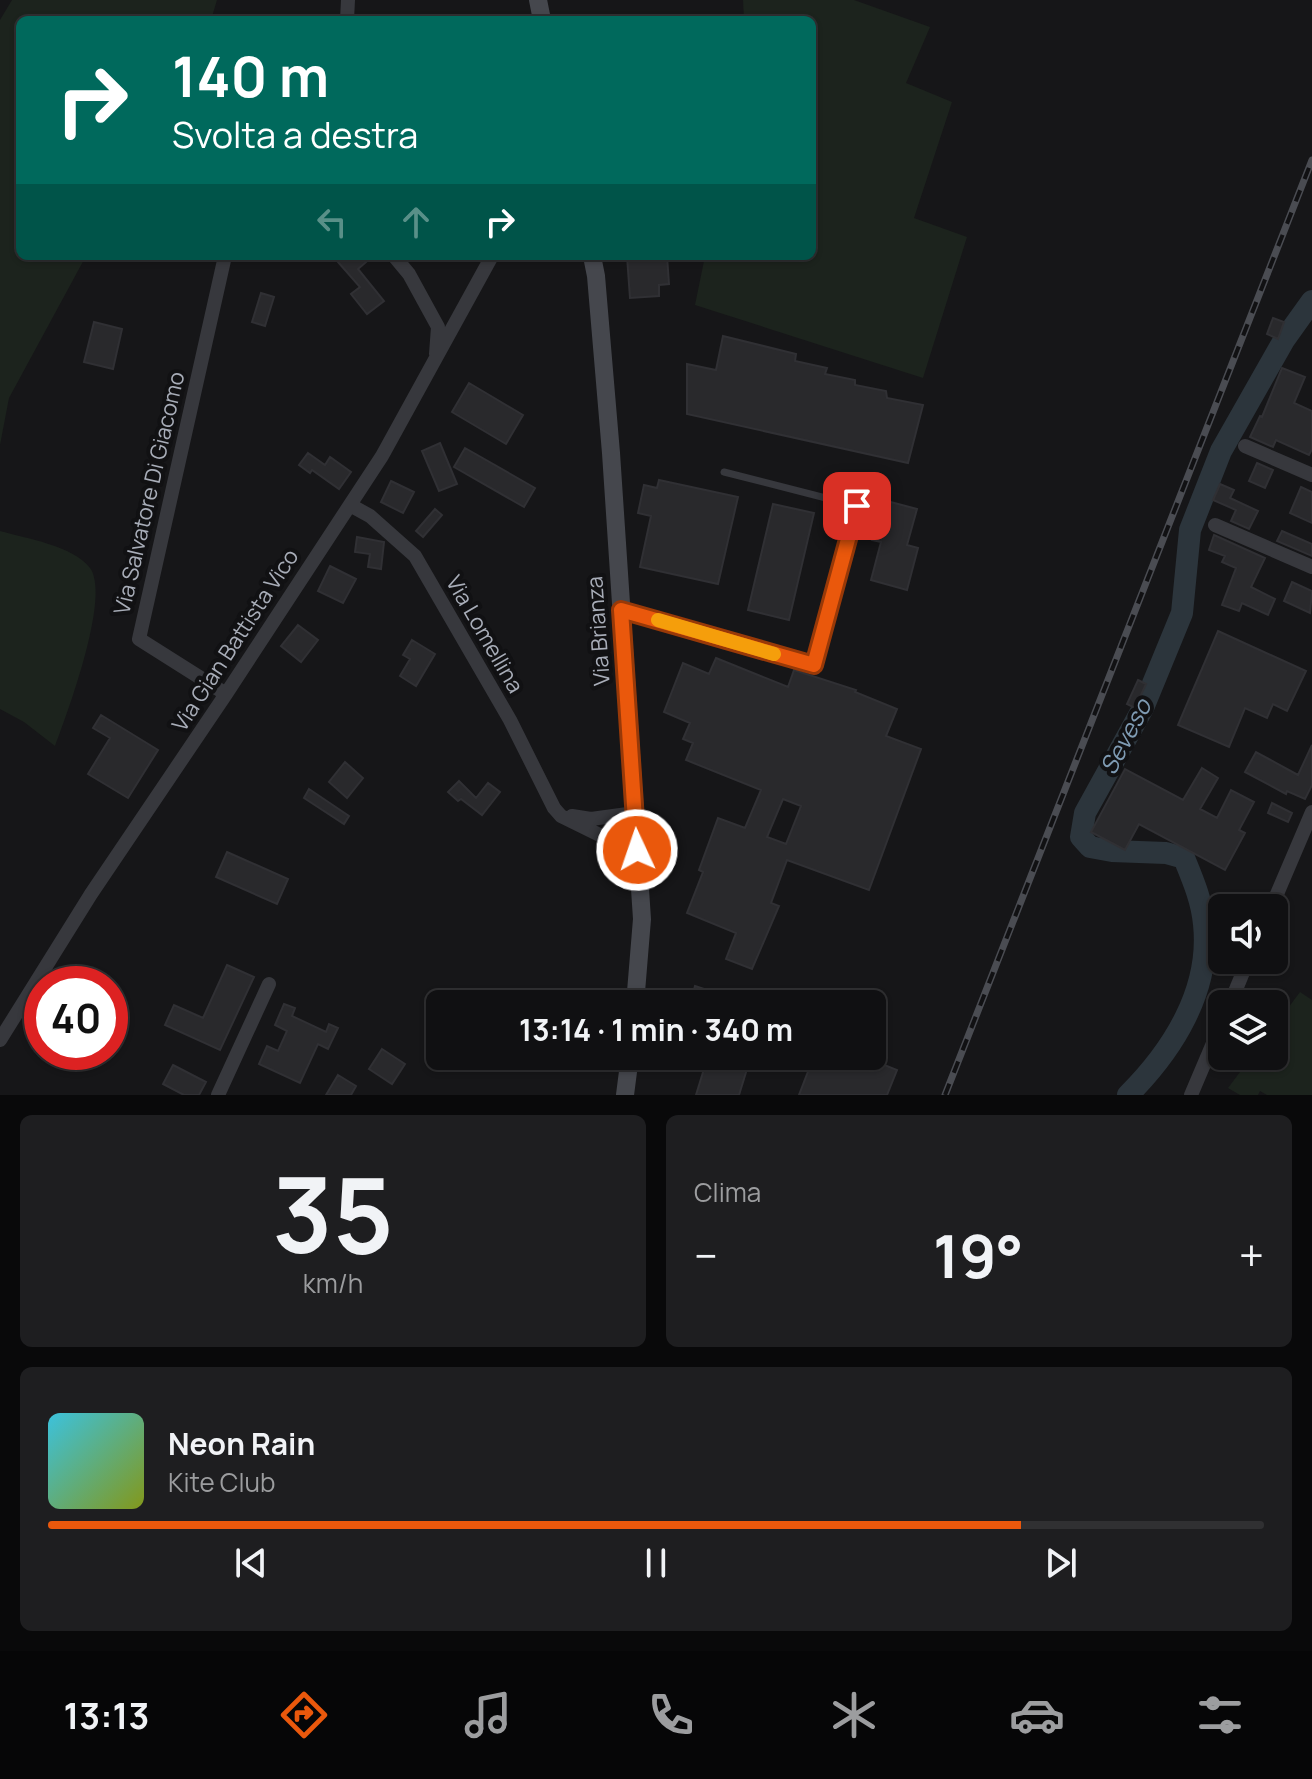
<!DOCTYPE html>
<html lang="it">
<meta charset="utf-8">
<style>
body{margin:0;font-family:Manrope,sans-serif;background:#1e1e20;color:#f1f3f6;height:100vh;display:flex;flex-direction:column;font-size:30px;white-space:nowrap}
*{box-sizing:border-box;margin:0}
p{font-size:26px;color:#9c9d9f}
.icon{flex:none;width:44px;height:44px;fill:none;stroke:currentColor;stroke-width:2;stroke-linecap:round;stroke-linejoin:round}
.map{position:relative;height:1095px;overflow:hidden}
.panel{display:flex;flex-direction:column;gap:20px;padding:20px;background:#09090a;flex:1}
.panel>*{flex:none}
.banner{position:absolute;left:16px;top:16px;width:800px;height:244px;border-radius:12px;box-shadow:0 2px 6px #0004,0 0 0 2px #303032;background:#00695c;color:#fff;overflow:hidden}
.controls{position:absolute;left:1208px;top:894px;display:grid;gap:16px}
.controls a{display:grid;place-items:center;width:80px;height:80px;border-radius:12px;background:#101012;box-shadow:0 2px 6px #0004,0 0 0 2px #303032;font-size:40px}
.speed{position:absolute;left:24px;top:966px;display:flex;gap:16px;font-size:40px;font-weight:700;text-align:center}
.speed>*{display:grid;place-content:center;width:104px;height:104px;border-radius:50%;background:#101012;box-shadow:0 2px 6px #0004,0 0 0 2px #303032;line-height:1}
.speed .limit{border:12px solid #d22;background:#fff;color:#111}
.pin{position:absolute;display:grid;place-items:center;width:68px;height:68px;color:#fff;margin:-34px;border-radius:16px;box-shadow:0 4px 12px #0006}
.me{position:absolute;width:88px;margin:-44px;rotate:357deg;stroke-linejoin:round;filter:drop-shadow(0 0 6px #0008)}
.turn{display:flex;align-items:center;gap:28px;height:168px;padding:0 24px;font-size:36px}
.turn .icon{width:104px;height:104px;stroke-width:2.5}
.turn b{display:block;font-size:56px;line-height:68px}
.lanes{display:flex;align-items:center;height:76px;padding:0 24px;background:#0003;justify-content:center;gap:40px;direction:ltr}
.lanes .off{opacity:.35}
.big{font-size:60px;font-weight:700;line-height:1.1}
.panel .tile{flex:1;display:flex;flex-direction:column;justify-content:center;gap:12px;min-width:0;padding:0 28px;border-radius:12px;background:#1e1e20}
.panel .dial{align-items:center;gap:0}
.dial b{font-size:104px;line-height:1}
.song{display:flex;align-items:center;gap:24px}
.cover{width:96px;height:96px;border-radius:12px;background:linear-gradient(135deg,hsl(190 70% 55%),hsl(70 70% 35%))}
.played{height:8px;border-radius:4px;background:linear-gradient(90deg,#ea580c 80%,#303032 80%)}
.keys{display:flex;justify-content:space-around;direction:ltr}
.heat{display:flex;justify-content:space-between;align-items:center;font-size:44px;direction:ltr}
.panel .tiles{flex:1;display:grid;gap:20px;grid-template-columns:1fr 1fr}
.tile:last-child{grid-column:span 2}
.trip{position:absolute;left:426px;top:990px;width:460px;height:80px;border-radius:12px;background:#101012;box-shadow:0 2px 6px #0004,0 0 0 2px #303032;font-weight:700;line-height:80px;text-align:center}
.tab-bar{display:flex;height:128px;justify-content:space-around;align-items:center;background:#060607;color:#9c9d9f}
.tab-bar .icon{width:56px;height:56px}
.tab-bar .active{color:#ea580c}
.tab-bar b{font-size:36px;color:#f1f3f6}
.map>svg:first-child{display:block}
</style>
<div class="map">
<svg width="1312" height="1095" viewBox="0 0 1312 1095">
<rect width="100%" height="100%" fill="#161618"/>
<path fill="#1c231d" d="M 12,0 L 217,0 L 211,20 L 20,20 L 20,256 L 86,256 L 9,398 L 0,445 L 0,20 Z
M 743,0 L 854,0 L 930,27 L 906,83 L 952,102 L 914,218 L 967,237 L 923,378 L 695,305 L 705,256 L 812,256 L 812,20 L 744,20 Z
M 0,531 C 25,538 74,546 90,568 C 111,596 67,714 55,746 L 24,722 L 0,709 Z
M 1300,992 L 1312,1000 L 1312,1095 L 1267,1095 L 1260,1091 L 1258,1095 L 1240,1095 L 1228,1088 L 1252,1056 L 1274,1056 L 1274,1027 Z"/>
<g fill="none" stroke-linecap="round" stroke-linejoin="round">
<path stroke="#2c353c" stroke-width="22" d="M 1128,1095 C 1173,1050 1211,990 1204,924 C 1202,901 1193,880 1184,858 L 1166,853 L 1112,851 L 1090,847 L 1081,837 L 1085,813 L 1143,708 L 1182,613 L 1190,530 L 1221,451 L 1284,340 L 1312,301"/>
</g>
<path fill="#29292c" stroke="#303034" stroke-width="2" fill-rule="evenodd" d="M 345,256 L 373,256 L 358,269 L 384,301 L 367,314 L 351,294 L 360,287 L 338,262 Z
M 627,256 L 667,256 L 669,284 L 659,285 L 659,296 L 630,298 Z
M 261,293 L 274,297 L 265,326 L 252,322 Z
M 1273,318 L 1284,322 L 1278,339 L 1267,334 Z
M 94,322 L 122,329 L 113,369 L 84,362 Z
M 723,336 L 796,354 L 795,361 L 827,368 L 825,374 L 855,380 L 855,385 L 886,391 L 887,398 L 923,405 L 908,463 L 687,414 L 687,364 L 716,370 Z
M 1282,368 L 1305,377 L 1294,403 L 1312,411 L 1312,449 L 1309,455 L 1276,440 L 1273,447 L 1250,437 L 1260,416 L 1262,417 Z
M 469,383 L 523,415 L 506,444 L 452,412 Z
M 440,443 L 457,484 L 439,491 L 422,451 Z
M 465,448 L 535,488 L 524,507 L 454,467 Z
M 308,453 L 325,465 L 330,457 L 351,472 L 339,489 L 312,470 L 310,473 L 299,465 Z
M 1257,463 L 1273,470 L 1265,488 L 1249,481 Z
M 659,480 L 738,497 L 718,584 L 640,567 L 651,516 L 638,513 L 644,485 L 657,488 Z
M 391,481 L 414,492 L 403,513 L 381,502 Z
M 1220,484 L 1234,490 L 1230,498 L 1258,511 L 1249,529 L 1231,521 L 1236,510 L 1213,500 Z
M 1301,487 L 1312,492 L 1312,523 L 1290,513 Z
M 883,500 L 917,509 L 907,545 L 918,548 L 907,590 L 871,580 L 881,542 L 872,540 Z
M 773,504 L 814,513 L 789,620 L 748,610 Z
M 435,509 L 442,515 L 423,537 L 416,531 Z
M 1282,531 L 1312,544 L 1312,556 L 1277,541 Z
M 1214,535 L 1265,558 L 1251,587 L 1275,599 L 1268,615 L 1242,603 L 1239,611 L 1222,605 L 1236,568 L 1222,562 L 1225,556 L 1209,550 Z
M 357,537 L 384,542 L 381,569 L 368,567 L 370,554 L 355,552 Z
M 330,566 L 356,579 L 343,603 L 318,591 Z
M 1292,582 L 1312,591 L 1310,613 L 1284,601 Z
M 298,625 L 318,640 L 301,662 L 281,646 Z
M 1218,631 L 1306,671 L 1287,711 L 1273,704 L 1267,718 L 1245,708 L 1229,747 L 1178,725 Z
M 412,640 L 435,654 L 416,686 L 400,676 L 410,659 L 403,655 Z
M 716,658 L 788,687 L 794,670 L 856,690 L 855,692 L 897,709 L 886,736 L 921,749 L 869,890 L 787,860 L 771,903 L 779,906 L 752,969 L 726,959 L 736,933 L 687,913 L 703,872 L 699,870 L 718,818 L 745,828 L 761,790 L 686,760 L 693,743 L 683,739 L 690,723 L 664,712 L 683,663 L 709,674 ZM 783,799 L 801,806 L 786,844 L 767,837 Z
M 1138,680 L 1146,684 L 1135,708 L 1127,704 Z
M 101,715 L 158,750 L 128,798 L 88,774 L 110,738 L 93,728 Z
M 1312,745 L 1312,785 L 1305,799 L 1287,791 L 1286,794 L 1245,772 L 1256,752 L 1298,775 Z
M 345,762 L 363,778 L 347,798 L 329,782 Z
M 1202,768 L 1218,778 L 1200,809 L 1217,818 L 1231,790 L 1254,802 L 1239,830 L 1245,833 L 1225,870 L 1139,824 L 1125,850 L 1091,832 L 1125,769 L 1183,800 Z
M 459,781 L 476,798 L 488,783 L 500,792 L 482,815 L 461,799 L 458,801 L 448,792 Z
M 309,789 L 349,816 L 344,824 L 304,798 Z
M 1272,803 L 1292,813 L 1288,822 L 1268,813 Z
M 227,852 L 288,879 L 277,904 L 216,877 Z
M 227,965 L 254,977 L 220,1050 L 165,1025 L 174,1005 L 203,1018 Z
M 695,986 L 722,995 L 720,1004 L 690,1004 Z
M 284,1004 L 295,1008 L 292,1016 L 326,1032 L 329,1024 L 338,1028 L 328,1049 L 318,1044 L 300,1083 L 259,1064 L 267,1046 L 278,1051 L 287,1031 L 275,1025 Z
M 382,1049 L 405,1064 L 392,1084 L 369,1069 Z
M 708,1056 L 751,1056 L 739,1095 L 696,1095 Z
M 814,1056 L 862,1056 L 897,1070 L 887,1095 L 799,1095 Z
M 173,1065 L 206,1082 L 199,1095 L 184,1095 L 163,1084 Z
M 338,1075 L 356,1086 L 351,1095 L 326,1095 Z"/>
<g fill="none" stroke-linecap="round" stroke-linejoin="round">
<path stroke="#37383d" stroke-width="7" d="M 623,610 L 814,665 L 857,506 L 724,472"/>
<path stroke="#37383d" stroke-width="14" d="M 347,20 L 348,0
M 225,256 L 139,639 L 226,694
M 394,256 L 409,274 L 438,327 L 436,354
M 1245,446 L 1312,475
M 350,505 L 370,516 L 415,556 L 510,720 L 554,808 L 561,816 L 620,845 L 637,850
M 1215,525 L 1312,567
M 572,816 L 591,819 L 635,813
M 1271,908 L 1312,812
M 1230,1004 L 1248,960
M 0,1040 L 91,894 L 226,694 L 382,456 L 492,256
M 218,1095 L 269,984
M 1191,1095 L 1222,1022"/>
<path stroke="#45474d" stroke-width="18" d="M 538,0 L 542,20
M 592,256 L 596,276 L 611,453 L 642,919 L 635,1004
M 625,1095 L 630,1056"/>
<defs>
<path id="rail" d="M 945,1095 L 1312,160"/>
</defs>
<use href="#rail" stroke="#4a4c52" stroke-width="7"/>
<use href="#rail" stroke="#111113" stroke-width="4" stroke-dasharray="12" stroke-linecap="butt"/>
</g>
<g fill="none" stroke-linecap="round" stroke-linejoin="round">
<defs>
<path id="route" d="M 637,850 L 621,610 L 814,665 L 857,506"/>
</defs>
<use href="#route" stroke="#983908" stroke-width="20"/>
<use href="#route" stroke="#ea580c" stroke-width="14"/>
<path stroke="#f59e0b" stroke-width="14" d="M 658,620 L 774,654"/>
</g>
<g text-anchor="middle" stroke-width="8" stroke-linejoin="round" paint-order="stroke">
<g font-size="22" fill="#a8adb8" stroke="#111113">
<text transform="translate(149 493) rotate(-77)" y="8">Via Salvatore Di Giacomo</text>
<text transform="translate(598 631) rotate(-94)" y="8">Via Brianza</text>
<text transform="translate(485 634) rotate(60)" y="8">Via Lomellina</text>
<text transform="translate(235 640) rotate(-57)" y="8">Via Gian Battista Vico</text>
</g>
<g font-size="24" font-style="italic" fill="#7f9bb3" stroke="#111113">
<text transform="translate(1126 737) rotate(-62)" y="8">Seveso</text>
</g>
</g>
</svg>
<div class="controls">
<a><svg class="icon" aria-label="sound" viewBox="0 0 24 24"><path d="M4 9h4l5-4v14l-5-4H4zM17 9q2 3 0 6"/></svg></a>
<a><svg class="icon" aria-label="layers" viewBox="0 0 24 24"><path d="M12 4l9 5-9 5-9-5zM3 14l9 5 9-5"/></svg></a>
</div>
<div class="speed"><div class="limit">40</div></div>
<div class="pin" style="left:857px;top:506px;background:#d93025"><svg class="icon" aria-label="arrive" viewBox="0 0 24 24"><path d="M6 21V4h12l-3 4 3 4H6"/></svg></div>
<svg class="me" style="left:637px;top:850px" viewBox="-20 -20 40 40"><circle r="17" fill="#ea580c" stroke="#fff" stroke-width="3"/><path d="M0-11L8 9 0 5-8 9z" fill="#fff"/></svg>
<div class="trip">13:14 · 1 min · 340 m</div>
<div class="banner">
<div class="turn"><svg class="icon" aria-label="right" viewBox="0 0 24 24"><path d="M7 20v-9h11M14 6l5 5-5 5"/></svg><div><b>140 m</b>Svolta a destra</div></div>
<div class="lanes"><svg class="icon off" aria-label="left" viewBox="0 0 24 24"><path d="M17 20v-9H6M10 6l-5 5 5 5"/></svg><svg class="icon off" aria-label="ahead" viewBox="0 0 24 24"><path d="M12 20V5M6 11l6-6 6 6"/></svg><svg class="icon" aria-label="right" viewBox="0 0 24 24"><path d="M7 20v-9h11M14 6l5 5-5 5"/></svg></div>
</div>
</div>
<section class="panel">
<div class="tiles">
<div class="tile dial"><b>35</b><p>km/h</p></div>
<div class="tile"><p>Clima</p>
<div class="heat"><a>−</a><b class="big">19°</b><a>+</a></div>
</div>
<div class="tile">
<div class="song"><i class="cover"></i><div><b>Neon Rain</b><p>Kite Club</p></div></div>
<div class="played"></div>
<div class="keys"><svg class="icon" aria-label="previous" viewBox="0 0 24 24"><path d="M18 5L8 12l10 7zM5 5v14"/></svg><svg class="icon" aria-label="pause" viewBox="0 0 24 24"><path d="M8 5v14M16 5v14"/></svg><svg class="icon" aria-label="next" viewBox="0 0 24 24"><path d="M6 5l10 7-10 7zM19 5v14"/></svg></div>
</div>
</div>
</section>
<nav class="tab-bar">
<b>13:13</b>
<svg class="icon active" aria-label="directions" viewBox="0 0 24 24"><path d="M12 3l9 9-9 9-9-9zM9 14v-3h6M13 9l2 2-2 2"/></svg>
<svg class="icon" aria-label="music" viewBox="0 0 24 24"><path d="M9 18V5l10-2v13"/><circle cx="6" cy="18" r="3"/><circle cx="16" cy="16" r="3"/></svg>
<svg class="icon" aria-label="phone" viewBox="0 0 24 24"><path d="M5 4h4l2 5-3 2q2 4 5 5l2-3 5 2v4C11 20 4 13 5 4z"/></svg>
<svg class="icon" aria-label="climate" viewBox="0 0 24 24"><path d="M12 3v18M4 7l16 10M4 17L20 7"/></svg>
<svg class="icon" aria-label="car" viewBox="0 0 24 24"><path d="M5 17H2v-5l4-1 3-4h7l3 4 3 1v5h-3M9 17h6M6 11h13"/><circle cx="7" cy="17" r="2"/><circle cx="17" cy="17" r="2"/></svg>
<svg class="icon" aria-label="filters" viewBox="0 0 24 24"><path d="M4 7h16M4 17h16"/><circle cx="9" cy="7" r="2"/><circle cx="15" cy="17" r="2"/></svg>
</nav>
